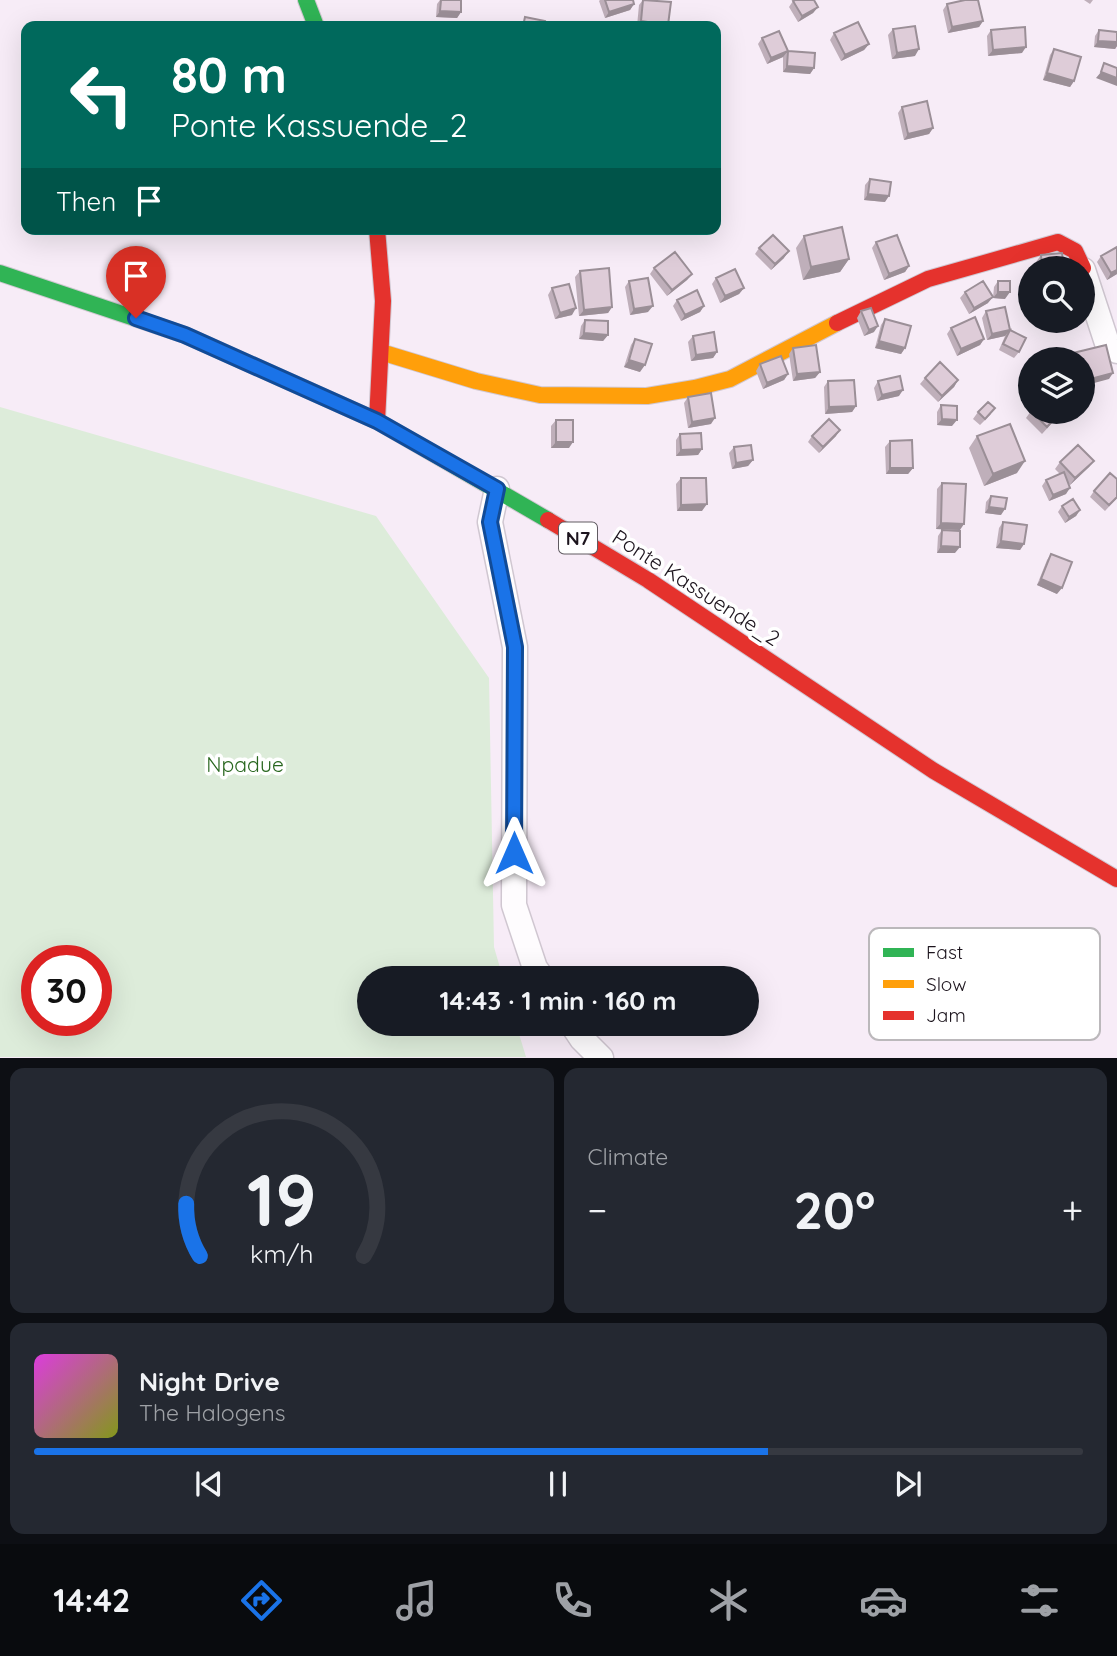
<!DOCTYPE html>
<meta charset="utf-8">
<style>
body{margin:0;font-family:Quicksand,sans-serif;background:#242831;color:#f1f3f6;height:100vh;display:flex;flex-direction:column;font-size:26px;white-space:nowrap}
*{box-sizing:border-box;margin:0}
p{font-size:23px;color:#9ea1a6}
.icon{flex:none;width:38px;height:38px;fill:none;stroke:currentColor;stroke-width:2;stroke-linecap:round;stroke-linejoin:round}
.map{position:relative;height:1058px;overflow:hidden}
.side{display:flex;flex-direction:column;gap:10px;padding:10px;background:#0d0f14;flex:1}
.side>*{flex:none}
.top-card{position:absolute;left:21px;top:21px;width:700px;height:214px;border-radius:14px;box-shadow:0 7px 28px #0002;background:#00695c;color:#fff;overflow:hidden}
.fabs{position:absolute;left:1018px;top:256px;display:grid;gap:14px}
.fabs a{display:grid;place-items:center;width:77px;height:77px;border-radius:50%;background:#171b24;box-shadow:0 7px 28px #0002;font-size:35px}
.speed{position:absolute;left:21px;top:945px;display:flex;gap:14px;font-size:35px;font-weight:700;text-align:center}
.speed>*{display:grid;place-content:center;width:91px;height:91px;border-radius:50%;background:#171b24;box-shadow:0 7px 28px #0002;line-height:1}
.speed .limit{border:10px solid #d22;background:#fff;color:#111}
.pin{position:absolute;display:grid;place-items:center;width:60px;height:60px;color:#fff;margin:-72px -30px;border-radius:50% 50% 50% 0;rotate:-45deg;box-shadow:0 0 7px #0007}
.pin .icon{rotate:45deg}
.me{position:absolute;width:77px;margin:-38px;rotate:0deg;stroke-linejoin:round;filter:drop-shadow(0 0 5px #0008)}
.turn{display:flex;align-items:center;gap:24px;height:147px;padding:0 35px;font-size:32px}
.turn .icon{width:91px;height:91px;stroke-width:2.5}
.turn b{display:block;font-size:49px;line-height:60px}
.then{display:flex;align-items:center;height:66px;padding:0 35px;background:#0003;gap:14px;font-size:26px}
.big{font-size:52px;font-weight:800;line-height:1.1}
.side .tile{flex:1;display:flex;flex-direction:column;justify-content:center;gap:10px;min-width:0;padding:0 24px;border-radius:14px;background:#242831}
.side .dial{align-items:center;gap:0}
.dial svg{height:182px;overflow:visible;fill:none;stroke:#363941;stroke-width:7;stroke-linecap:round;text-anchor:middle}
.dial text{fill:#f1f3f6;stroke:none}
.song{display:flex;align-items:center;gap:21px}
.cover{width:84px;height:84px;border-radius:10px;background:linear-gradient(135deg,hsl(300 70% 55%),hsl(70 70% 35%))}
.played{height:7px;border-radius:4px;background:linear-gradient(90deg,#1a73e8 70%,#363941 70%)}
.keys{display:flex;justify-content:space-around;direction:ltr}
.heat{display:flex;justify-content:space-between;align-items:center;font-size:38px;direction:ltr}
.side .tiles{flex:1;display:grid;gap:10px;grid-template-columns:1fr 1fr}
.tile:last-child{grid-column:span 2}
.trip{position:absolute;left:357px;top:966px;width:402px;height:70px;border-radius:35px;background:#171b24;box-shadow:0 7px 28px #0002;font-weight:800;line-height:70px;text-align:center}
.menu{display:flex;height:112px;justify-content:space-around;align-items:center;background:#090b0e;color:#9ea1a6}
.menu .icon{width:49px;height:49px}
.menu .selected{color:#1a73e8}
.menu b{font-size:32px;color:#f1f3f6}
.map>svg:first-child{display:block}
</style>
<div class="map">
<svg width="1117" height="1058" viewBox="0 0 1117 1058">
<rect width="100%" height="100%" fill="#f7ecf7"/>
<path fill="#ddecda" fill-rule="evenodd" d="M 0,407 L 376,516 L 489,678 L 494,947 L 503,978 L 369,978 L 369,1024 L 516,1024 L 526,1057 L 0,1057 ZM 37,961 L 96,961 L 96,1020 L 37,1020 Z"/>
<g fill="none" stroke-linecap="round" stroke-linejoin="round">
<defs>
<path id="street" d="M 1083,270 L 1107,343 L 1117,351
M 497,489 L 490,522 L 515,647 L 514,905 L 535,968 L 542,978
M 572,1024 L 582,1039 L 601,1058"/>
<path id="fast" d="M 306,0 L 316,26
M 0,273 L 185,335 L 377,421 L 548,520"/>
<path id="slow" d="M 381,352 L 476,381 L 540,395 L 647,396 L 695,388 L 730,379 L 837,323"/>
<path id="jam" d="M 377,229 L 383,301 L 377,421
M 837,323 L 928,279 L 1058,242 L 1075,251 L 1083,268
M 548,520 L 648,580 L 934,771 L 1117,879"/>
</defs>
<use href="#street" stroke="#d0c7d1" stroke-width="27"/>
<use href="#fast" stroke="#d0c7d1" stroke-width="18"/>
<use href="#slow" stroke="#d0c7d1" stroke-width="18"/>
<use href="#jam" stroke="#d0c7d1" stroke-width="18"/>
<use href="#street" stroke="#fefcfe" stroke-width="24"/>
<use href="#fast" stroke="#30b455" stroke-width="16"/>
<use href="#slow" stroke="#ff9f0a" stroke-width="16"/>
<use href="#jam" stroke="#e5322d" stroke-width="16"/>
</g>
<path fill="#bfafba" d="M 440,0 L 461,12 L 457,18 L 436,17 L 437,4 Z
M 600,0 L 633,0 L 634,4 L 630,10 L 605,18 L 599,1 Z
M 643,0 L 656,0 L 668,25 L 667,26 L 637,26 L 639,5 Z
M 1084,0 L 1093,0 L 1090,4 Z
M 793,1 L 818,7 L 813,13 L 798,22 L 789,7 Z
M 947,4 L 983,21 L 979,27 L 948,33 L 943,10 Z
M 893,29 L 915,56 L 892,59 L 888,35 Z
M 991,30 L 1022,53 L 988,56 L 987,36 Z
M 1099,30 L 1117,32 L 1117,46 L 1115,49 L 1094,47 L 1095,36 Z
M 834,33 L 869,44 L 864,50 L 841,61 L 830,40 Z
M 762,38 L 788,51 L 814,68 L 810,74 L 783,72 L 783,57 L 767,64 L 758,44 Z
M 1054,49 L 1074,81 L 1070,87 L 1043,80 L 1050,55 Z
M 902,107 L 933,128 L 929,134 L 904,140 L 898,113 Z
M 870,179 L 885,202 L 864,200 L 865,185 Z
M 804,236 L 849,259 L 840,272 L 803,280 L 796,248 Z
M 876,242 L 909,266 L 905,272 L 884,280 L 872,248 Z
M 1117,247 L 1117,274 L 1107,280 L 1097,262 L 1101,256 Z
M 759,248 L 784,258 L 771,270 L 755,254 Z
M 1041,255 L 1064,268 L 1037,268 L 1036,262 Z
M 654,268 L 692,274 L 687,280 L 667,296 L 650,274 Z
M 580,271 L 612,307 L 608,313 L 579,316 L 575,277 Z
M 716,278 L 744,288 L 739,294 L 720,303 L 712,284 Z
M 629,281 L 648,312 L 630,315 L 625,287 Z
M 998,281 L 1005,299 L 993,298 L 994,287 Z
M 552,288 L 572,315 L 555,319 L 548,295 Z
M 965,292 L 988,303 L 969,314 L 960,298 Z
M 677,300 L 704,306 L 700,312 L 681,321 L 673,306 Z
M 861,311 L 874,332 L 864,336 L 857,318 Z
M 986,311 L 1010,330 L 1019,352 L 1014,358 L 999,350 L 1005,336 L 987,340 L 982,318 Z
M 885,319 L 905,348 L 901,354 L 875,348 L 881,325 Z
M 585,320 L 608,335 L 603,341 L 579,339 L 581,326 Z
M 1038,320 L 1056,320 L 1041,327 Z
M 951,328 L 984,339 L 980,345 L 957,356 L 947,334 Z
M 693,336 L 717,352 L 713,358 L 691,361 L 688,342 Z
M 635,339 L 640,372 L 624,367 L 631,345 Z
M 793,348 L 820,372 L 815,378 L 793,381 L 789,354 Z
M 760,364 L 788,374 L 784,380 L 763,389 L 756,371 Z
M 925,378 L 958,380 L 954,387 L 938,402 L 920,384 Z
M 828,381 L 856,406 L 852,412 L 825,414 L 824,387 Z
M 878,381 L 899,396 L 877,401 L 874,388 Z
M 688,397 L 711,424 L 688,428 L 684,403 Z
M 941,405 L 952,426 L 937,425 L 937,412 Z
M 1031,411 L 1063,411 L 1042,434 L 1026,418 Z
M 978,412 L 991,414 L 980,425 L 973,419 Z
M 556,420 L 569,448 L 551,448 L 551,426 Z
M 680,434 L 702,449 L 698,455 L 676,456 L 676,440 Z
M 812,436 L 836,436 L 819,453 L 808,442 Z
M 977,436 L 1017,473 L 984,486 L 969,448 Z
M 890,441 L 913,468 L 908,474 L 886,474 L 885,447 Z
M 734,447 L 753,460 L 748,466 L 732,469 L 729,453 Z
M 1094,461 L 1089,467 L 1070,485 L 1068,482 L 1066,494 L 1049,501 L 1042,486 L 1046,480 L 1060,474 L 1055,469 L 1060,462 Z
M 681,478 L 702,511 L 677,511 L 676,484 Z
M 942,483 L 960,530 L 936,529 L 937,489 Z
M 1094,491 L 1117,498 L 1105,511 L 1090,497 Z
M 991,496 L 1001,515 L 985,513 L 986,502 Z
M 1062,506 L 1080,510 L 1076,516 L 1065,523 L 1058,512 Z
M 1003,522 L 1024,544 L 1020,550 L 996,548 L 999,528 Z
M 942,530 L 955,553 L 937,553 L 938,536 Z
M 1051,554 L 1057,594 L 1037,585 L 1047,560 Z"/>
<path fill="#9b8f97" d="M 634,4 L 630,10 L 605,18 L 609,12 Z
M 818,7 L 813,13 L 798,22 L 802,16 Z
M 440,11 L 461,12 L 457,18 L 436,17 Z
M 641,21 L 668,25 L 667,26 L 638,26 Z
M 983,21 L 979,27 L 948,33 L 952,27 Z
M 1098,41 L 1117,42 L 1117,46 L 1115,49 L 1094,47 Z
M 869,44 L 864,50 L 841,61 L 845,55 Z
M 1026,47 L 1022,53 L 988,56 L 993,50 Z
M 919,49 L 915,56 L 892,59 L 897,53 Z
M 788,51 L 783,57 L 767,64 L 771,58 Z
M 787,66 L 814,68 L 810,74 L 783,72 Z
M 1101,72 L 1117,78 L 1117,86 L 1096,78 Z
M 1047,73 L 1074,81 L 1070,87 L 1043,80 Z
M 933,128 L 929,134 L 904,140 L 908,134 Z
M 868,194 L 889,196 L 885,202 L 864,200 Z
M 789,251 L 784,258 L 771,270 L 775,264 Z
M 849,259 L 840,272 L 803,280 L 811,267 Z
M 909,266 L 905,272 L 884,280 L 889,274 Z
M 1117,270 L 1117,274 L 1107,280 L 1111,273 Z
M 692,274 L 687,280 L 667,296 L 672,290 Z
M 744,288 L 739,294 L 720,303 L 725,296 Z
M 998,292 L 1010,292 L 1005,299 L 993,298 Z
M 993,297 L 988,303 L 969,314 L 974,308 Z
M 653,306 L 648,312 L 630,315 L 634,309 Z
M 704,306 L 700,312 L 681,321 L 685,315 Z
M 612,307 L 608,313 L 579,316 L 584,310 Z
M 576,308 L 572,315 L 555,319 L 560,313 Z
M 1046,320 L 1056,320 L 1041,327 Z
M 878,326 L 874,332 L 864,336 L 869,330 Z
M 1010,330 L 1005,336 L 987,340 L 992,334 Z
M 584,333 L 608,335 L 603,341 L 579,339 Z
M 984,339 L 980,345 L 957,356 L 961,349 Z
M 879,341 L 905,348 L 901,354 L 875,348 Z
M 717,352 L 713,358 L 691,361 L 696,355 Z
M 629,360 L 645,365 L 640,372 L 624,367 Z
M 820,372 L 815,378 L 793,381 L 797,374 Z
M 1113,373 L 1109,379 L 1083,386 L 1083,381 Z
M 788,374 L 784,380 L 763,389 L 767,383 Z
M 958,380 L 954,387 L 938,402 L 942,396 Z
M 903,390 L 899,396 L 877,401 L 882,395 Z
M 856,406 L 852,412 L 825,414 L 829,407 Z
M 715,418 L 711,424 L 688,428 L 692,422 Z
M 942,419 L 957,420 L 952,426 L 937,425 Z
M 840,430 L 836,436 L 819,453 L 823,447 Z
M 556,442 L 573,442 L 569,448 L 551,448 Z
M 702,449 L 698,455 L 676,456 L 681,450 Z
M 753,460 L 748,466 L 732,469 L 736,463 Z
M 1025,461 L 1017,473 L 984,486 L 993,474 Z
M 1094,461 L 1089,467 L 1070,485 L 1075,478 Z
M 890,468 L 913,468 L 908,474 L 886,474 Z
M 1070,488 L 1066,494 L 1049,501 L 1053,495 Z
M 707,504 L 702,511 L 677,511 L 681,505 Z
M 989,507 L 1005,509 L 1001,515 L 985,513 Z
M 1080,510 L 1076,516 L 1065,523 L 1069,517 Z
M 941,523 L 964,524 L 960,530 L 936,529 Z
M 1001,541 L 1024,544 L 1020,550 L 996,548 Z
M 941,546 L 960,547 L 955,553 L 937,553 Z
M 1041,579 L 1062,588 L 1057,594 L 1037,585 Z"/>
<path fill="#deccd8" stroke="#9b8f97" stroke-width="2" d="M 441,0 L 461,0 L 461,12 L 440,11 Z
M 605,0 L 633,0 L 634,4 L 609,12 Z
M 643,0 L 671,2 L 668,25 L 641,21 Z
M 795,0 L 814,0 L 818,7 L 802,16 L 793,1 Z
M 965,0 L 978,0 L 983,21 L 952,27 L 947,4 Z
M 525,17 L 545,21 L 544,26 L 523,26 Z
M 858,22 L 869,44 L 845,55 L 834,33 Z
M 915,26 L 919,49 L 897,53 L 893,29 Z
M 1025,27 L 1026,47 L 993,50 L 991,30 Z
M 1099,30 L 1117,32 L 1117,42 L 1098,41 Z
M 779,31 L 788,51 L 771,58 L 762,38 Z
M 1054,49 L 1081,57 L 1074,81 L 1047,73 Z
M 788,51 L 815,53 L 814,68 L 787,66 Z
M 1104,63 L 1117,68 L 1117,78 L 1101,72 Z
M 927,101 L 933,128 L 908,134 L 902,107 Z
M 870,179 L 891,182 L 889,196 L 868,194 Z
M 842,227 L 849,259 L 811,267 L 804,236 Z
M 773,235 L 789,251 L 775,264 L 759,248 Z
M 897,235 L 909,266 L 889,274 L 876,242 Z
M 1117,247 L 1117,270 L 1111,273 L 1101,256 Z
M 675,252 L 692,274 L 672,290 L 654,268 Z
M 1062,253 L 1064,268 L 1042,268 L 1041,255 Z
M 609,268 L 612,307 L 584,310 L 580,271 Z
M 735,269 L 744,288 L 725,296 L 716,278 Z
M 648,278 L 653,306 L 634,309 L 629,281 Z
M 983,281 L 993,297 L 974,308 L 965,292 Z
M 998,281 L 1010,281 L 1010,292 L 998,292 Z
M 569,284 L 576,308 L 560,313 L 552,288 Z
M 697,290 L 704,306 L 685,315 L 677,300 Z
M 1005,307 L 1010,330 L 1026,338 L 1019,352 L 1003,344 L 1010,330 L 992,334 L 986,311 Z
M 871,308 L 878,326 L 869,330 L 861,311 Z
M 975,317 L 984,339 L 961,349 L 951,328 Z
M 885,319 L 911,326 L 905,348 L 879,341 Z
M 585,320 L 608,321 L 608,335 L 584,333 Z
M 714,332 L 717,352 L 696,355 L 693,336 Z
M 635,339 L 652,344 L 645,365 L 629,360 Z
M 816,345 L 820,372 L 797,374 L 793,348 Z
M 1106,345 L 1113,373 L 1083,381 L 1083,359 L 1075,359 L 1073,353 Z
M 781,356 L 788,374 L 767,383 L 760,364 Z
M 940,362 L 958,380 L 942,396 L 925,378 Z
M 900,376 L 903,390 L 882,395 L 878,381 Z
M 854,380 L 856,406 L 829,407 L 828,381 Z
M 711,393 L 715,418 L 692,422 L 688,397 Z
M 988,402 L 995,408 L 985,419 L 978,412 Z
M 941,405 L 957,406 L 957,420 L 942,419 Z
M 1031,411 L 1061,411 L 1047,427 Z
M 829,419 L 840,430 L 823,447 L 812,436 Z
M 556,420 L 573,420 L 573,442 L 556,442 Z
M 1010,424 L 1025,461 L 993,474 L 977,436 Z
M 701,433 L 702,449 L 681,450 L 680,434 Z
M 912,440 L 913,468 L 890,468 L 890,441 Z
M 751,445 L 753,460 L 736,463 L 734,447 Z
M 1078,445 L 1094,461 L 1075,478 L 1060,462 Z
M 1064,472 L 1070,488 L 1053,495 L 1046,480 Z
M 1110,473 L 1117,479 L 1117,497 L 1109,505 L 1094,491 Z
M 681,478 L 706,478 L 707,504 L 681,505 Z
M 942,483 L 966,484 L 964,524 L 941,523 Z
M 991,496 L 1007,498 L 1005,509 L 989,507 Z
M 1073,499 L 1080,510 L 1069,517 L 1062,506 Z
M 1003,522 L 1027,525 L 1024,544 L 1001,541 Z
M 942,530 L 960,531 L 960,547 L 941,546 Z
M 1051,554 L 1072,562 L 1062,588 L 1041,579 Z"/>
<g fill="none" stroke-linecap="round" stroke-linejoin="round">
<defs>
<path id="route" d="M 136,318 L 185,335 L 377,421 L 497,489 L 490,522 L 515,647 L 514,853"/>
</defs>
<use href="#route" stroke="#114b97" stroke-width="18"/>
<use href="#route" stroke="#1a73e8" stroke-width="12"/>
</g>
<g text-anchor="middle" stroke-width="7" stroke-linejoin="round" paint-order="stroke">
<rect fill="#fff" stroke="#605a61" stroke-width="2" x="559" y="522.5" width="38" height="31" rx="5"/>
<g font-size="19" font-weight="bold" fill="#1c141d">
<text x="578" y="545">N7</text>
</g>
<g font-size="21" fill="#1c141d" stroke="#fff">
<text transform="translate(696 588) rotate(33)" y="7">Ponte Kassuende_2</text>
</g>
<g font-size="21" fill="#29671f" stroke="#fff">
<text x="245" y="772">Npadue</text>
</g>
</g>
<rect x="869" y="928" width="231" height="112" rx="10" fill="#fff" stroke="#bbb8bb" stroke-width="2"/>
<rect x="883" y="948" width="31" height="9" fill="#30b455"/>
<rect x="883" y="980" width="31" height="8" fill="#ff9f0a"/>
<rect x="883" y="1011" width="31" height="9" fill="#e5322d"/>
<g font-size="19" fill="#1c141d">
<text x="926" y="959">Fast</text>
<text x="926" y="991">Slow</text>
<text x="926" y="1022">Jam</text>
</g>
</svg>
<div class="fabs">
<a><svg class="icon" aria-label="search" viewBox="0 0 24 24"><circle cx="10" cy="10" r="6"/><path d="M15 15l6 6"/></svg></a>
<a><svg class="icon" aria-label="layers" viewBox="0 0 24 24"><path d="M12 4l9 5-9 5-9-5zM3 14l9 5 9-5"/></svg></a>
</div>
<div class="speed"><div class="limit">30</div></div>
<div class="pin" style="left:136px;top:318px;background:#d93025"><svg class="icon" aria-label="arrive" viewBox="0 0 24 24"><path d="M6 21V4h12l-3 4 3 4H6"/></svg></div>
<svg class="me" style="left:514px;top:853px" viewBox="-20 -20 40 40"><path d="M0-17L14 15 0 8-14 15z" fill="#1a73e8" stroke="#fff" stroke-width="4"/></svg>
<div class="trip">14:43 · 1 min · 160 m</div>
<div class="top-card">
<div class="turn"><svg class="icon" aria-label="left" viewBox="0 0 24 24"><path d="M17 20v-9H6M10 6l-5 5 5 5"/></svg><div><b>80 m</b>Ponte Kassuende_2</div></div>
<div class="then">Then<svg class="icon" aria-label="arrive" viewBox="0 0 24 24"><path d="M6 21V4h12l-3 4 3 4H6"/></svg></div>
</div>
</div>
<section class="side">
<div class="tiles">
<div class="tile dial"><svg viewBox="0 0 100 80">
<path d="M14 69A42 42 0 1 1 86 69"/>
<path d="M14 69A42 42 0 0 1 8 46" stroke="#1a73e8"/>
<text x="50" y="56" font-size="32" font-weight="700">19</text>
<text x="50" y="72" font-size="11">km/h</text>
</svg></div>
<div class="tile"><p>Climate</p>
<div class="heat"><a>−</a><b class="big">20°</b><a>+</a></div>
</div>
<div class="tile">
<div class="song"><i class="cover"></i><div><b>Night Drive</b><p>The Halogens</p></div></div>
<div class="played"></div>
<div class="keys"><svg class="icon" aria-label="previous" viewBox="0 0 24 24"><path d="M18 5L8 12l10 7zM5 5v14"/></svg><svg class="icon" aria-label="pause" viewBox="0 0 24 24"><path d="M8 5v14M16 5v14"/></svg><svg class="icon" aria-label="next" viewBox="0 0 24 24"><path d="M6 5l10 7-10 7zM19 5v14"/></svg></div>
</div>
</div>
</section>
<nav class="menu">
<b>14:42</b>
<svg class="icon selected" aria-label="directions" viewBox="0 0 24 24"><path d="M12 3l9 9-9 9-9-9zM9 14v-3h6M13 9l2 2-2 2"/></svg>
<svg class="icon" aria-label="music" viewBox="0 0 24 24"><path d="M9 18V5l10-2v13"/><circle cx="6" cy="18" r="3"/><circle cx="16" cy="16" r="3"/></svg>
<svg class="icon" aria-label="phone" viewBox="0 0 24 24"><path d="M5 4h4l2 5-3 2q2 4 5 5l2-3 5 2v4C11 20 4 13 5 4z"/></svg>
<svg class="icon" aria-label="climate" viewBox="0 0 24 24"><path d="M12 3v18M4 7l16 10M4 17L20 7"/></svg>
<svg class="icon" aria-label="car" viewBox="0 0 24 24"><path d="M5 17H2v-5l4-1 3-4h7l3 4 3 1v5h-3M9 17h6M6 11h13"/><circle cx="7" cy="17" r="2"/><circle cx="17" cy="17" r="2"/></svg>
<svg class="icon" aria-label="filters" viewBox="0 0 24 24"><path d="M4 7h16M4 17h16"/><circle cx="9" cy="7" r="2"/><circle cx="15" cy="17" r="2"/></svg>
</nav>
